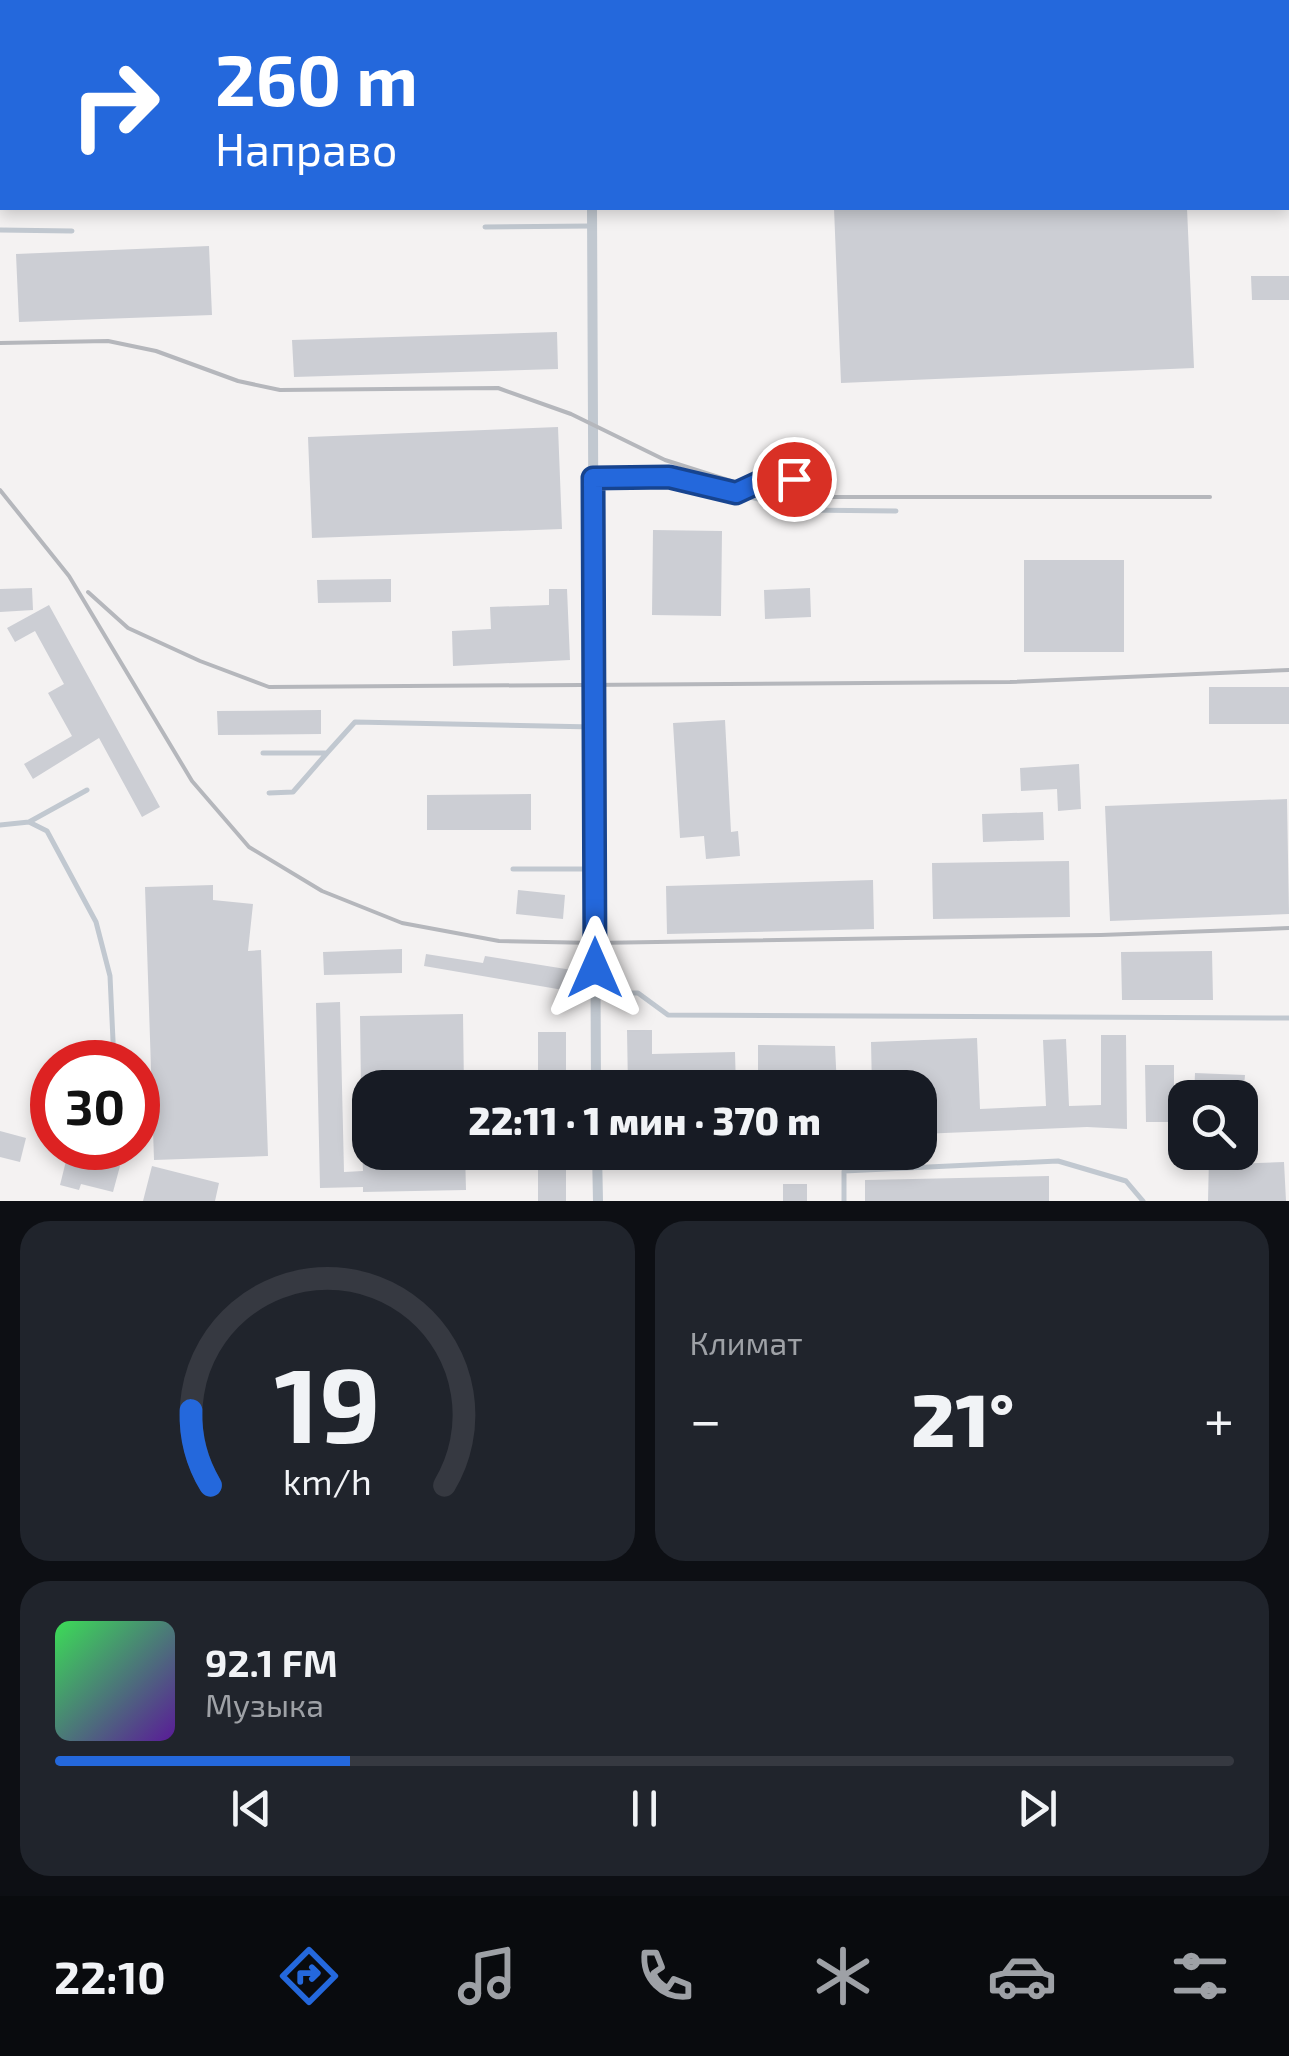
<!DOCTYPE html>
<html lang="ru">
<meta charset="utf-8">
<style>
body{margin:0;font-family:"Exo 2",sans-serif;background:#20242c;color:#f1f3f6;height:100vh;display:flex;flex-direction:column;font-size:38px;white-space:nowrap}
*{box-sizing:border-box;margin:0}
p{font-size:32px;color:#9ea1a6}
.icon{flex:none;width:55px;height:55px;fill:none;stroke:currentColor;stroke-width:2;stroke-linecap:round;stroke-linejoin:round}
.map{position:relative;height:1201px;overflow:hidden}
.sheet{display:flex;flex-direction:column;gap:20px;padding:20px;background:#0d0f14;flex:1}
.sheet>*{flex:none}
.guide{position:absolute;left:0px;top:0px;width:1290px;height:210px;box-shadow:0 5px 15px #0003;background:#2468dc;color:#fff;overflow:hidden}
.tools{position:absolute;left:1168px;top:1080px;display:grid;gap:20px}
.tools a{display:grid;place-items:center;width:90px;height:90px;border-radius:20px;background:#171b24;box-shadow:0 5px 15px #0003;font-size:50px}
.speed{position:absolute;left:30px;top:1040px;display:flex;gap:20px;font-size:50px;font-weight:700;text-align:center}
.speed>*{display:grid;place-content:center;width:130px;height:130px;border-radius:50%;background:#171b24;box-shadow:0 5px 15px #0003;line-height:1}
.speed .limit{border:15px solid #d22;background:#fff;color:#111}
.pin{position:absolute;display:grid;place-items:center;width:85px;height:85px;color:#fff;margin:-42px;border:5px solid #fff;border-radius:50%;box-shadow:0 2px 10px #0007}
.me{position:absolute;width:110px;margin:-55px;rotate:0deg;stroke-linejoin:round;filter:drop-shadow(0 0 8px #0008)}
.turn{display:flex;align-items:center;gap:35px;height:210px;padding:0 50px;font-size:45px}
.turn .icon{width:130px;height:130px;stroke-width:2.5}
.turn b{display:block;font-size:70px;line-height:85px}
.big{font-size:75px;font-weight:800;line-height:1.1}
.sheet .widget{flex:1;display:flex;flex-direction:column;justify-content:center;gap:15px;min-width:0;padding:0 35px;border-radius:30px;background:#20242c}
.sheet .dial{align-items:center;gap:0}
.dial svg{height:260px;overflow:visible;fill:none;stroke:#363941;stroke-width:7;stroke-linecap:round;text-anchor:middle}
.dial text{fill:#f1f3f6;stroke:none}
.song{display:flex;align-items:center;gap:30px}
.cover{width:120px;height:120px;border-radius:15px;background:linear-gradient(135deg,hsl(130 70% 55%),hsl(270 70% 35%))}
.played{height:10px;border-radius:5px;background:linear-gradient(90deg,#2468dc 25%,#363941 25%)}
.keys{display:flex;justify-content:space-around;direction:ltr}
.heat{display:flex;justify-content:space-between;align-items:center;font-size:55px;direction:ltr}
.sheet .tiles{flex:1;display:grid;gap:20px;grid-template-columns:1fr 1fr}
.widget:last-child{grid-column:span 2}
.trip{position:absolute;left:352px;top:1070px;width:585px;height:100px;border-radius:30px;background:#171b24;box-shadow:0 5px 15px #0003;font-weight:800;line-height:100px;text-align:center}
.dock{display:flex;height:160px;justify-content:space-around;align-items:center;background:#090b0e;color:#9ea1a6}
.dock .icon{width:70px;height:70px}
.dock .on{color:#2468dc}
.dock b{font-size:45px;color:#f1f3f6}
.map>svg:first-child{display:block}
</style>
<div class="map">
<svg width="1289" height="1201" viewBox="0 0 1289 1201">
<rect width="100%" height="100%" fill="#f4f2f2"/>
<path fill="#ccced4" d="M 834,208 L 851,208 L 851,210 L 1187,208 L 1194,368 L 841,383 Z
M 209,246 L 212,315 L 19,322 L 16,254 Z
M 1251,276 L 1289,276 L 1289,300 L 1252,300 Z
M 557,332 L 558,369 L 294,377 L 292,340 Z
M 558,427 L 562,529 L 312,538 L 308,437 Z
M 653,530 L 722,531 L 721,616 L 652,615 Z
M 1024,560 L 1124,560 L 1124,652 L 1024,652 Z
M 391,579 L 391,602 L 318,603 L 317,580 Z
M 32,588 L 33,610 L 0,612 L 0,589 Z
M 810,588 L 811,617 L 765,619 L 764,590 Z
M 549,589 L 567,589 L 570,660 L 453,666 L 452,631 L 491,629 L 490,607 L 549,605 Z
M 49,605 L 160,807 L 142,817 L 99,738 L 33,779 L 24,764 L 72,736 L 48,693 L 64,684 L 35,631 L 15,642 L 7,628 Z
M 1209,687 L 1289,687 L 1289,724 L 1209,724 Z
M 321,710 L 321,734 L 218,735 L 217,711 Z
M 725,720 L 731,832 L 738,831 L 740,856 L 706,859 L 704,836 L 680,838 L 673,723 Z
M 1079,764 L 1081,809 L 1058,811 L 1057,789 L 1021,791 L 1020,768 Z
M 531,794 L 531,830 L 427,830 L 427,795 Z
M 1287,799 L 1289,914 L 1110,921 L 1105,806 Z
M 1043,812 L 1044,840 L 983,842 L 982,814 Z
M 1069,861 L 1070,917 L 933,919 L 932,863 Z
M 873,880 L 874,929 L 667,934 L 666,886 Z
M 213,885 L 213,900 L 253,904 L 248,951 L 261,950 L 268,1156 L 154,1160 L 145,887 Z
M 518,890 L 565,895 L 563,919 L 516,914 Z
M 402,949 L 402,973 L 324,975 L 323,952 Z
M 1212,951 L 1213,1000 L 1122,1000 L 1121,952 Z
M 426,954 L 483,963 L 485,956 L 572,970 L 569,991 L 424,966 Z
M 340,1002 L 344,1172 L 363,1171 L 362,1152 L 465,1152 L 466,1190 L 363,1192 L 363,1187 L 320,1188 L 316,1003 Z
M 463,1014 L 464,1088 L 361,1088 L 360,1016 Z
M 627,1030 L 652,1030 L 652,1054 L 735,1052 L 736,1088 L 628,1088 Z
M 538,1032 L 566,1032 L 566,1088 L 538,1088 Z
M 1101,1035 L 1126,1035 L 1127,1129 L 1087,1127 L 920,1134 L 920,1088 L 872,1088 L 871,1042 L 977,1038 L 980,1109 L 1046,1106 L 1043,1040 L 1066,1039 L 1069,1106 L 1101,1105 Z
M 758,1045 L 835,1046 L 837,1088 L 758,1088 Z
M 1145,1065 L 1174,1065 L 1174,1122 L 1146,1122 Z
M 1195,1073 L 1245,1075 L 1243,1098 L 1194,1098 Z
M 0,1131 L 26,1138 L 20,1162 L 0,1157 Z
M 69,1149 L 120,1166 L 113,1192 L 81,1184 L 79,1190 L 60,1185 Z
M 538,1152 L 566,1152 L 566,1201 L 538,1201 Z
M 1209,1157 L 1230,1157 L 1230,1164 L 1284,1162 L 1286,1201 L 1208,1201 Z
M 152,1166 L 219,1183 L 215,1201 L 143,1201 Z
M 1049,1176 L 1049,1201 L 865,1201 L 865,1180 Z
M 783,1184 L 807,1184 L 807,1201 L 783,1201 Z"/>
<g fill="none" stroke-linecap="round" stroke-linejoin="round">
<path stroke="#c1c8d0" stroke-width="5" d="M 1288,206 L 1289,206
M 485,227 L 592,226
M 0,230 L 72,231
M 596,478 L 669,477 L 803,510 L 896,511
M 739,492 L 764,480 L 794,479
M 263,753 L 327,753 L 355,722 L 594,727
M 269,793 L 293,792 L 327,753
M 29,822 L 47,831 L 96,922 L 110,976 L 114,1062
M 0,825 L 29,822 L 87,790
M 513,869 L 595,869
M 598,993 L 638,993 L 668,1015 L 1289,1018
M 844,1201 L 844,1171 L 1058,1161 L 1126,1181 L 1143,1201"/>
<path stroke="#c1c8d0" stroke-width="10" d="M 590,0 L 590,2
M 592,208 L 596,1088
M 597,1152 L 598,1201"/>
<path stroke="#b5b7bc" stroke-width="4" d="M 1288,15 L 1289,15
M 0,58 L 2,58
M 0,343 L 108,341 L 156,351 L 238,381 L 280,390 L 498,388 L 571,414 L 665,460 L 750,487 L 807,497 L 1210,497
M 0,490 L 69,576 L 192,781 L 249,847 L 322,891 L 402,923 L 499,941 L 595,943 L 1101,935 L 1289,928
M 88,592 L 128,628 L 200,661 L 269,687 L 1010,682 L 1289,670"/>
</g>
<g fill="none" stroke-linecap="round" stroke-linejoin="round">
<defs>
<path id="route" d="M 595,968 L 593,478 L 669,477 L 736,493 L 764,480 L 794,479"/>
</defs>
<use href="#route" stroke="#17448f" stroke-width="25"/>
<use href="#route" stroke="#2468dc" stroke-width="18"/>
</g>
</svg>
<div class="tools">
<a><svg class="icon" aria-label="search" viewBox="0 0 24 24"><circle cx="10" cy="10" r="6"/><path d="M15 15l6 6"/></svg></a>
</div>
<div class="speed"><div class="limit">30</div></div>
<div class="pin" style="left:794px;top:479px;background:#d93025"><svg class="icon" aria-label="arrive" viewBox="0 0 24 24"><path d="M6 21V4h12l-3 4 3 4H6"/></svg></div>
<svg class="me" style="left:595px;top:968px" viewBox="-20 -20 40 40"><path d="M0-17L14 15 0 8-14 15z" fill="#2468dc" stroke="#fff" stroke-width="4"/></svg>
<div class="trip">22:11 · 1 мин · 370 m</div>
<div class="guide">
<div class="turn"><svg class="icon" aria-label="right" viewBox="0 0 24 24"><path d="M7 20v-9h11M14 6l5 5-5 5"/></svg><div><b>260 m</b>Направо</div></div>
</div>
</div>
<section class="sheet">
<div class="tiles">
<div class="widget dial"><svg viewBox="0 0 100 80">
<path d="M14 69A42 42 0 1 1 86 69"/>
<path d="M14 69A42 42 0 0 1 8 46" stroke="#2468dc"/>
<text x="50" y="56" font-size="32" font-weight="700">19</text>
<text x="50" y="72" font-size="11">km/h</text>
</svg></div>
<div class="widget"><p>Климат</p>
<div class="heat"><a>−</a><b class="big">21°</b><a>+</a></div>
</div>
<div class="widget">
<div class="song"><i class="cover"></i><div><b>92.1 FM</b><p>Музыка</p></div></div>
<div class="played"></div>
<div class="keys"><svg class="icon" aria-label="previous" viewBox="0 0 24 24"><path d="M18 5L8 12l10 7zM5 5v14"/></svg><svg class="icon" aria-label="pause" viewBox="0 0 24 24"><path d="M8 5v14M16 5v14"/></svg><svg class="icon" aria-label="next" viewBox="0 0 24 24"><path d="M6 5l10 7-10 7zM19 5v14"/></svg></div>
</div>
</div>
</section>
<nav class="dock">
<b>22:10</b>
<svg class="icon on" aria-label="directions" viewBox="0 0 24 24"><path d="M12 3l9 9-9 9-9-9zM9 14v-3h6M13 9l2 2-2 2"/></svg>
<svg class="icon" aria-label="music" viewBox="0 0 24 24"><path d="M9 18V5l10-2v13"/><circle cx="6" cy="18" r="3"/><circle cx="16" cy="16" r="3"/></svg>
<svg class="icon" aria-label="phone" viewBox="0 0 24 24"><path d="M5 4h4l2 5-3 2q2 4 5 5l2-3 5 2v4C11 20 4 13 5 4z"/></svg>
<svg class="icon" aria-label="climate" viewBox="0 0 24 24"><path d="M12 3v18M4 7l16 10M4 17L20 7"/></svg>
<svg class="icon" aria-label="car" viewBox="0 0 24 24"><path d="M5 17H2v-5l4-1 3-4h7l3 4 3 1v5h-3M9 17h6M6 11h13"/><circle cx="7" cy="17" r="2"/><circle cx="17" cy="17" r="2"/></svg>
<svg class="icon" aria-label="filters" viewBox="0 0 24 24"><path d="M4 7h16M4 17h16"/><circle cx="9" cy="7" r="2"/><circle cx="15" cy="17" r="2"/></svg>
</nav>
